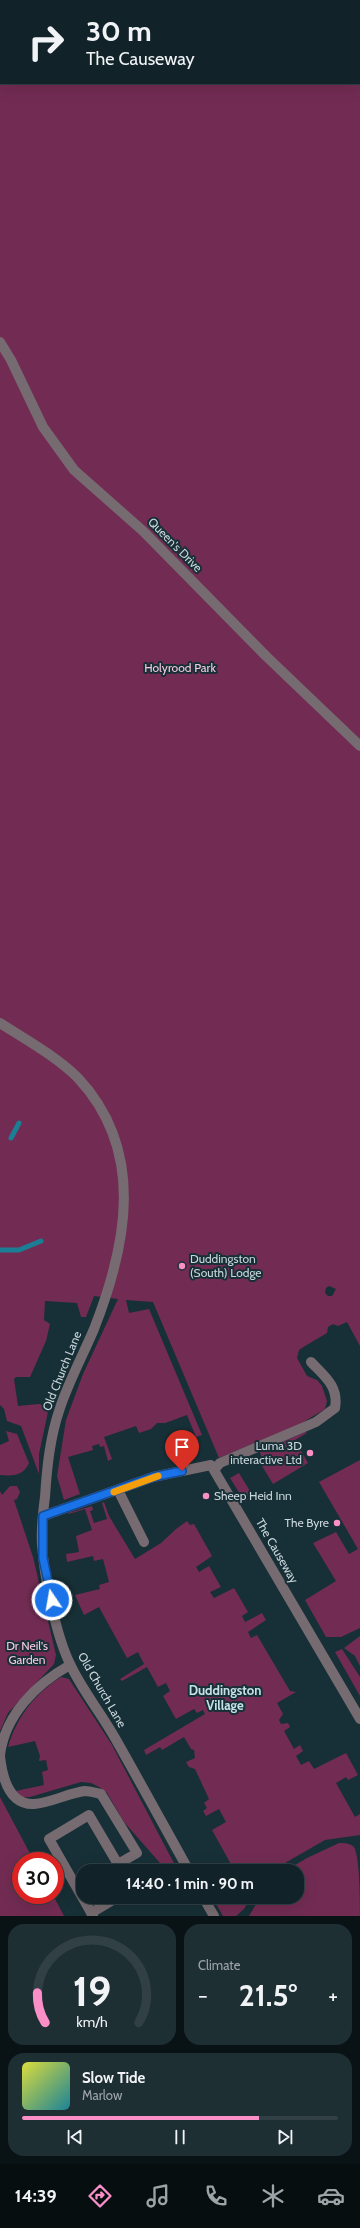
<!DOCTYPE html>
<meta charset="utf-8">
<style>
body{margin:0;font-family:Cabin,sans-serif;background:#1e2f34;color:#f1f3f6;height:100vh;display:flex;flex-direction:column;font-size:15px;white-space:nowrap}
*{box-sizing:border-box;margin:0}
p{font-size:13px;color:#9ca4a8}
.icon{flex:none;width:22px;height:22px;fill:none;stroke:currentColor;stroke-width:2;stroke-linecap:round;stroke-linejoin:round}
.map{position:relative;height:1916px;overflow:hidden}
.side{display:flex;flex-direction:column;gap:8px;padding:8px;background:#091316;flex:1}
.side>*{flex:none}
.top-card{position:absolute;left:0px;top:0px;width:360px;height:84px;box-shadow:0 4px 16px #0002,0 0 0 1px #304045;background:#112328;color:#f1f3f6;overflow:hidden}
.speed{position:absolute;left:12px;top:1852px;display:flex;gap:8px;font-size:20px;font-weight:700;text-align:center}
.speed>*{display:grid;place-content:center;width:52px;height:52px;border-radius:50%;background:#112328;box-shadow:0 4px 16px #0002,0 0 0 1px #304045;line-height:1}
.speed .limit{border:6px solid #d22;background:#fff;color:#111}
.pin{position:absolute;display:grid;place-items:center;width:34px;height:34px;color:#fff;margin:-41px -17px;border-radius:50% 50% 50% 0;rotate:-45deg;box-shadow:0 0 4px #0007}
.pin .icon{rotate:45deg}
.me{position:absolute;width:44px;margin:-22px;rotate:348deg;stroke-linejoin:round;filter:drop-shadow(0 0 3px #0008)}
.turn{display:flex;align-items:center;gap:14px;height:84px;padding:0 20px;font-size:18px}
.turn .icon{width:52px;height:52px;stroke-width:2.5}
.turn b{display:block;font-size:28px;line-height:34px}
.big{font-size:30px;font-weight:700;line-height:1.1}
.side .tile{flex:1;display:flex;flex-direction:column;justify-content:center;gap:6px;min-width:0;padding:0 14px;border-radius:16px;background:#1e2f34}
.side .dial{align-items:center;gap:0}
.dial svg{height:104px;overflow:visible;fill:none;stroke:#304045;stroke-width:7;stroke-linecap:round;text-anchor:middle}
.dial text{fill:#f1f3f6;stroke:none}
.song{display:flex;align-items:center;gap:12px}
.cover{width:48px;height:48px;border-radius:6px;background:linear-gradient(135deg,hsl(60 70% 55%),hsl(190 70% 35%))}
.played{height:4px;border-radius:2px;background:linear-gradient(90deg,#fa8fc7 75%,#304045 75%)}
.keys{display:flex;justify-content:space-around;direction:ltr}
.heat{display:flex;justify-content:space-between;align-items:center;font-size:22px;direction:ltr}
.side .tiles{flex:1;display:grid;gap:8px;grid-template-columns:1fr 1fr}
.tile:last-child{grid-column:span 2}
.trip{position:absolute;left:76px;top:1864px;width:228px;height:40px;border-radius:16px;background:#112328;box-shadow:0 4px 16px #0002,0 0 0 1px #304045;font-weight:700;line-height:40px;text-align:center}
.tabs{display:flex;height:64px;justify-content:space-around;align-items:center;background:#070e10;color:#9ca4a8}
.tabs .icon{width:28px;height:28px}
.tabs .current{color:#fa8fc7}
.tabs b{font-size:18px;color:#f1f3f6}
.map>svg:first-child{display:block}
</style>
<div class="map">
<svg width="360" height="1916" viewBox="0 0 360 1916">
<rect width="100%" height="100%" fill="#172f36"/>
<path fill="#722c53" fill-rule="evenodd" d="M 0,0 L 360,0 L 360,1346 L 347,1322 L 338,1326 L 333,1324 L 328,1327 L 327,1333 L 305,1346 L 299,1350 L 297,1358 L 307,1376 L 317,1380 L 322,1386 L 327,1401 L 325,1409 L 300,1424 L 219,1458 L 153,1302 L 126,1300 L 129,1313 L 149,1309 L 202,1435 L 196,1437 L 187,1415 L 165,1423 L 157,1423 L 151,1429 L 139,1433 L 136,1426 L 104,1437 L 112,1459 L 108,1461 L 104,1446 L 100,1447 L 99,1444 L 92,1446 L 93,1450 L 68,1457 L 80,1494 L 64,1500 L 57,1476 L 66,1420 L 83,1374 L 118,1299 L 94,1296 L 86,1317 L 81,1317 L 77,1303 L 45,1301 L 44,1320 L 50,1324 L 46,1341 L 30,1377 L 16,1377 L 14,1379 L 18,1406 L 39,1404 L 49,1407 L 39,1454 L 39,1474 L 21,1426 L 7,1421 L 4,1409 L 0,1405 ZM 1,1 L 359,1 L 359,83 L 1,83 ZM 329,1286 L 336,1289 L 332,1296 L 328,1296 L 325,1293 L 326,1288 Z
M 6,1431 L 17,1434 L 29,1463 C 23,1476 13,1476 0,1475 L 0,1445 L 9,1441 Z
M 305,1432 L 307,1433 L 295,1440 L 308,1463 L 273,1484 L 259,1461 L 262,1459 L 260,1452 Z
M 360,1460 L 360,1628 L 341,1637 L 326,1637 L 305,1600 L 336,1581 L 313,1543 L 336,1532 L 349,1554 L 358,1549 L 319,1482 Z
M 239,1473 L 253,1496 L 245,1502 L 230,1478 Z
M 10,1486 L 17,1486 L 20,1492 L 17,1499 L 14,1500 L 33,1557 L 56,1655 L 54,1664 L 8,1713 L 0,1731 L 0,1491 L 2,1495 Z
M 104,1502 L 109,1516 L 135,1559 L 161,1543 L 176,1529 L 187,1521 L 190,1525 L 194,1524 L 212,1556 L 196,1567 L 199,1572 L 209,1566 L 221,1587 L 210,1592 L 214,1598 L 234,1588 L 248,1612 L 242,1616 L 245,1622 L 262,1613 L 266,1620 L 248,1632 L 251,1638 L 257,1635 L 290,1691 L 296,1692 L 277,1703 L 283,1714 L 279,1720 L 281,1724 L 288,1723 L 290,1727 L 284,1731 L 294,1749 L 300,1745 L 303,1751 L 296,1756 L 301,1765 L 309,1761 L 314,1769 L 346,1753 L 358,1775 L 348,1780 L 346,1777 L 336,1783 L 355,1817 L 360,1814 L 360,1835 L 325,1840 L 271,1871 L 223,1871 L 232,1866 L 212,1830 L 226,1822 L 219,1809 L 206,1816 L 203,1811 L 207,1808 L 204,1803 L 209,1799 L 195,1769 L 189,1767 L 186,1762 L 195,1758 L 194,1750 L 191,1749 L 184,1737 L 162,1750 L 160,1747 L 146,1755 L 144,1750 L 205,1714 L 203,1710 L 197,1713 L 194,1709 L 176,1719 L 163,1696 L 170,1691 L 166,1683 L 158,1687 L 147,1667 L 122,1681 L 120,1679 L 144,1664 L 138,1652 L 127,1658 L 99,1607 L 84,1615 L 75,1595 L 100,1589 L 99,1585 L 109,1582 L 103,1559 L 94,1561 L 93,1556 L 67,1562 L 66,1554 L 79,1552 L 76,1536 L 92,1530 L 85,1509 L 69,1514 L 68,1513 L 92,1506 L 93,1510 L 90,1511 L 94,1523 L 107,1519 L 102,1503 Z
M 360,1636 L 360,1666 L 355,1656 L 344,1648 Z
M 342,1649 L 360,1677 L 360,1696 L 335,1652 Z
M 61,1677 L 69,1679 L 112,1745 L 178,1871 L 167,1871 L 124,1822 L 107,1793 L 99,1787 L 91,1783 L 81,1782 L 30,1797 L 22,1797 L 16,1791 L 44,1785 L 42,1772 L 48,1770 L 46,1760 L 39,1761 L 40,1756 L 35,1741 L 8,1747 C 17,1716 35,1694 61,1677 Z
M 0,1797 L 34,1861 L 21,1861 L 21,1895 L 53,1895 L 64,1916 L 0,1916 Z
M 339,1843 C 344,1843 350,1843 354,1847 C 360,1858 360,1902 360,1916 L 249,1916 L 260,1897 L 297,1897 L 297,1871 L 285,1871 L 307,1858 Z
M 212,1897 L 251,1897 L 244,1909 L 236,1916 L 223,1916 Z"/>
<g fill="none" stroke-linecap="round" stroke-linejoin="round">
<path stroke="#1c7e95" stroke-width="5" d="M 11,1138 L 19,1123
M 0,1250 L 19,1250 L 41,1241"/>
<path stroke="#766b70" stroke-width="10" d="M 0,342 L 11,360 L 43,427 L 74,470 L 143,531 L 267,657 L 360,746
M 0,1023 C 25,1039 57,1057 78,1078 C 146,1151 127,1245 94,1329 C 83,1355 69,1381 60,1408 C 50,1437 47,1466 45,1497 C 43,1512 41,1529 42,1544 C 44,1577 56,1635 70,1664 C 82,1690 101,1713 115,1738 C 140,1782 164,1826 189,1871
M 214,1470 L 220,1463 L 316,1422 L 335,1408 C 339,1386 324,1376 311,1362
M 118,1490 L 144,1542
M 43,1516 L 153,1477 L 211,1465 L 360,1719
M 0,1755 C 5,1715 36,1684 70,1665
M 0,1756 C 2,1775 8,1805 34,1804 C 51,1803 68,1793 85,1791 C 90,1791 96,1793 101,1794 L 137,1853 L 118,1864
M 203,1897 L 214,1916
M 91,1913 L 118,1897
M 93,1916 L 49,1839 L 89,1815 L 122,1871"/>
</g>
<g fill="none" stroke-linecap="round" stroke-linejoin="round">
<defs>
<path id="route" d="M 52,1600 L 43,1558 L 43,1516 L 153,1477 L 182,1471"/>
</defs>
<use href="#route" stroke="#114b97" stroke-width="10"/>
<use href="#route" stroke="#1a73e8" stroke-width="7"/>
<path stroke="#f59e0b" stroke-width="7" d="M 114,1492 L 158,1476"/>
</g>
<g fill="#fa8fc7" stroke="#172f36" stroke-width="1.5">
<circle cx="182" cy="1266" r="4"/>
<circle cx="310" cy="1453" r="4"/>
<circle cx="206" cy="1496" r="4"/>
<circle cx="337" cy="1523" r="4"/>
</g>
<g text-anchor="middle" stroke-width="4" stroke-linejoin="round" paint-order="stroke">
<g font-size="12" fill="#c9d7db" stroke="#172f36">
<text transform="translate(175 545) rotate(45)" y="4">Queen's Drive</text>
<text transform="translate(62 1371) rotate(-68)" y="4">Old Church Lane</text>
<text transform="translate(277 1551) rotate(60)" y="4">The Causeway</text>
<text transform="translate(102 1690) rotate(60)" y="4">Old Church Lane</text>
</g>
<g font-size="12" fill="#f5c8dd" stroke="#172f36">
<text x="180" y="672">Holyrood Park</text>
<text x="27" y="1650">Dr Neil's<tspan x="27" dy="14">Garden</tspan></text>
</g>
<g font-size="12" fill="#c9d7db" stroke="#172f36" text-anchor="start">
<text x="190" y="1263">Duddingston<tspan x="190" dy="14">(South) Lodge</tspan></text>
<text x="302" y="1450" text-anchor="end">Luma 3D<tspan x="302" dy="14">interactive Ltd</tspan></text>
<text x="214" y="1500">Sheep Heid Inn</text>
<text x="329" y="1527" text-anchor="end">The Byre</text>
</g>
<g font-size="13" font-weight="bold" fill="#c4e0e8" stroke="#172f36">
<text x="225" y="1695">Duddingston<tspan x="225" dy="15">Village</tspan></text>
</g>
</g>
</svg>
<div class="speed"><div class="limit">30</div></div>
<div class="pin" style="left:182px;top:1471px;background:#d93025"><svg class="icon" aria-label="arrive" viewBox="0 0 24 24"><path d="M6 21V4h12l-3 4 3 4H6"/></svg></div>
<svg class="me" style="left:52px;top:1600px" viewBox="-20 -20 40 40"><circle r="17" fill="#1a73e8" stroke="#fff" stroke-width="3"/><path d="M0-11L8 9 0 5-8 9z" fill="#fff"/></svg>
<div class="trip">14:40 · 1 min · 90 m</div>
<div class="top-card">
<div class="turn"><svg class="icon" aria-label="right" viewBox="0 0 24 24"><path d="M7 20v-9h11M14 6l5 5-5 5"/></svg><div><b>30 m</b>The Causeway</div></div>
</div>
</div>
<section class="side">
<div class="tiles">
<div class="tile dial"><svg viewBox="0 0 100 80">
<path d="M14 69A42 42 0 1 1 86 69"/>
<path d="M14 69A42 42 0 0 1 8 46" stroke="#fa8fc7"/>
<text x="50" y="56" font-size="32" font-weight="700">19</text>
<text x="50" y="72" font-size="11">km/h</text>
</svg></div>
<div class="tile"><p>Climate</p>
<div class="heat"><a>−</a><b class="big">21.5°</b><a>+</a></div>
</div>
<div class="tile">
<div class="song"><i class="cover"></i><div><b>Slow Tide</b><p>Marlow</p></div></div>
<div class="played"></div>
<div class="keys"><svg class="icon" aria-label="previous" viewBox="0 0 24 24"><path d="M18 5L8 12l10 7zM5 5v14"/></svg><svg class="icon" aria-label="pause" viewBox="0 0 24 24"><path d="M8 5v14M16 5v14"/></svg><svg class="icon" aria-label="next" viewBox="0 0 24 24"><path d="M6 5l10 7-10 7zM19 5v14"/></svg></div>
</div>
</div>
</section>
<nav class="tabs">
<b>14:39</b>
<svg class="icon current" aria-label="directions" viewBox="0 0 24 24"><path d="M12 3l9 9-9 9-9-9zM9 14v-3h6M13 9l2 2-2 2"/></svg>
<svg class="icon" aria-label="music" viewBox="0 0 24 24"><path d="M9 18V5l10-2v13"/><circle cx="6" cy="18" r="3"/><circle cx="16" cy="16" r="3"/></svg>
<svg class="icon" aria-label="phone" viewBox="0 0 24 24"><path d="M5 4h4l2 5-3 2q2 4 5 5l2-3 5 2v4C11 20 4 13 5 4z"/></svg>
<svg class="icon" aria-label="climate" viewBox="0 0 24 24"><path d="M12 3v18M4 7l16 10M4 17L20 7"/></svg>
<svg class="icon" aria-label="car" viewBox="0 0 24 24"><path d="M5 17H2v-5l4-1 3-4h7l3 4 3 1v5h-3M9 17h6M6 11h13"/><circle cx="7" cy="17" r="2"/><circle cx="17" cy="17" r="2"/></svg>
</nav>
